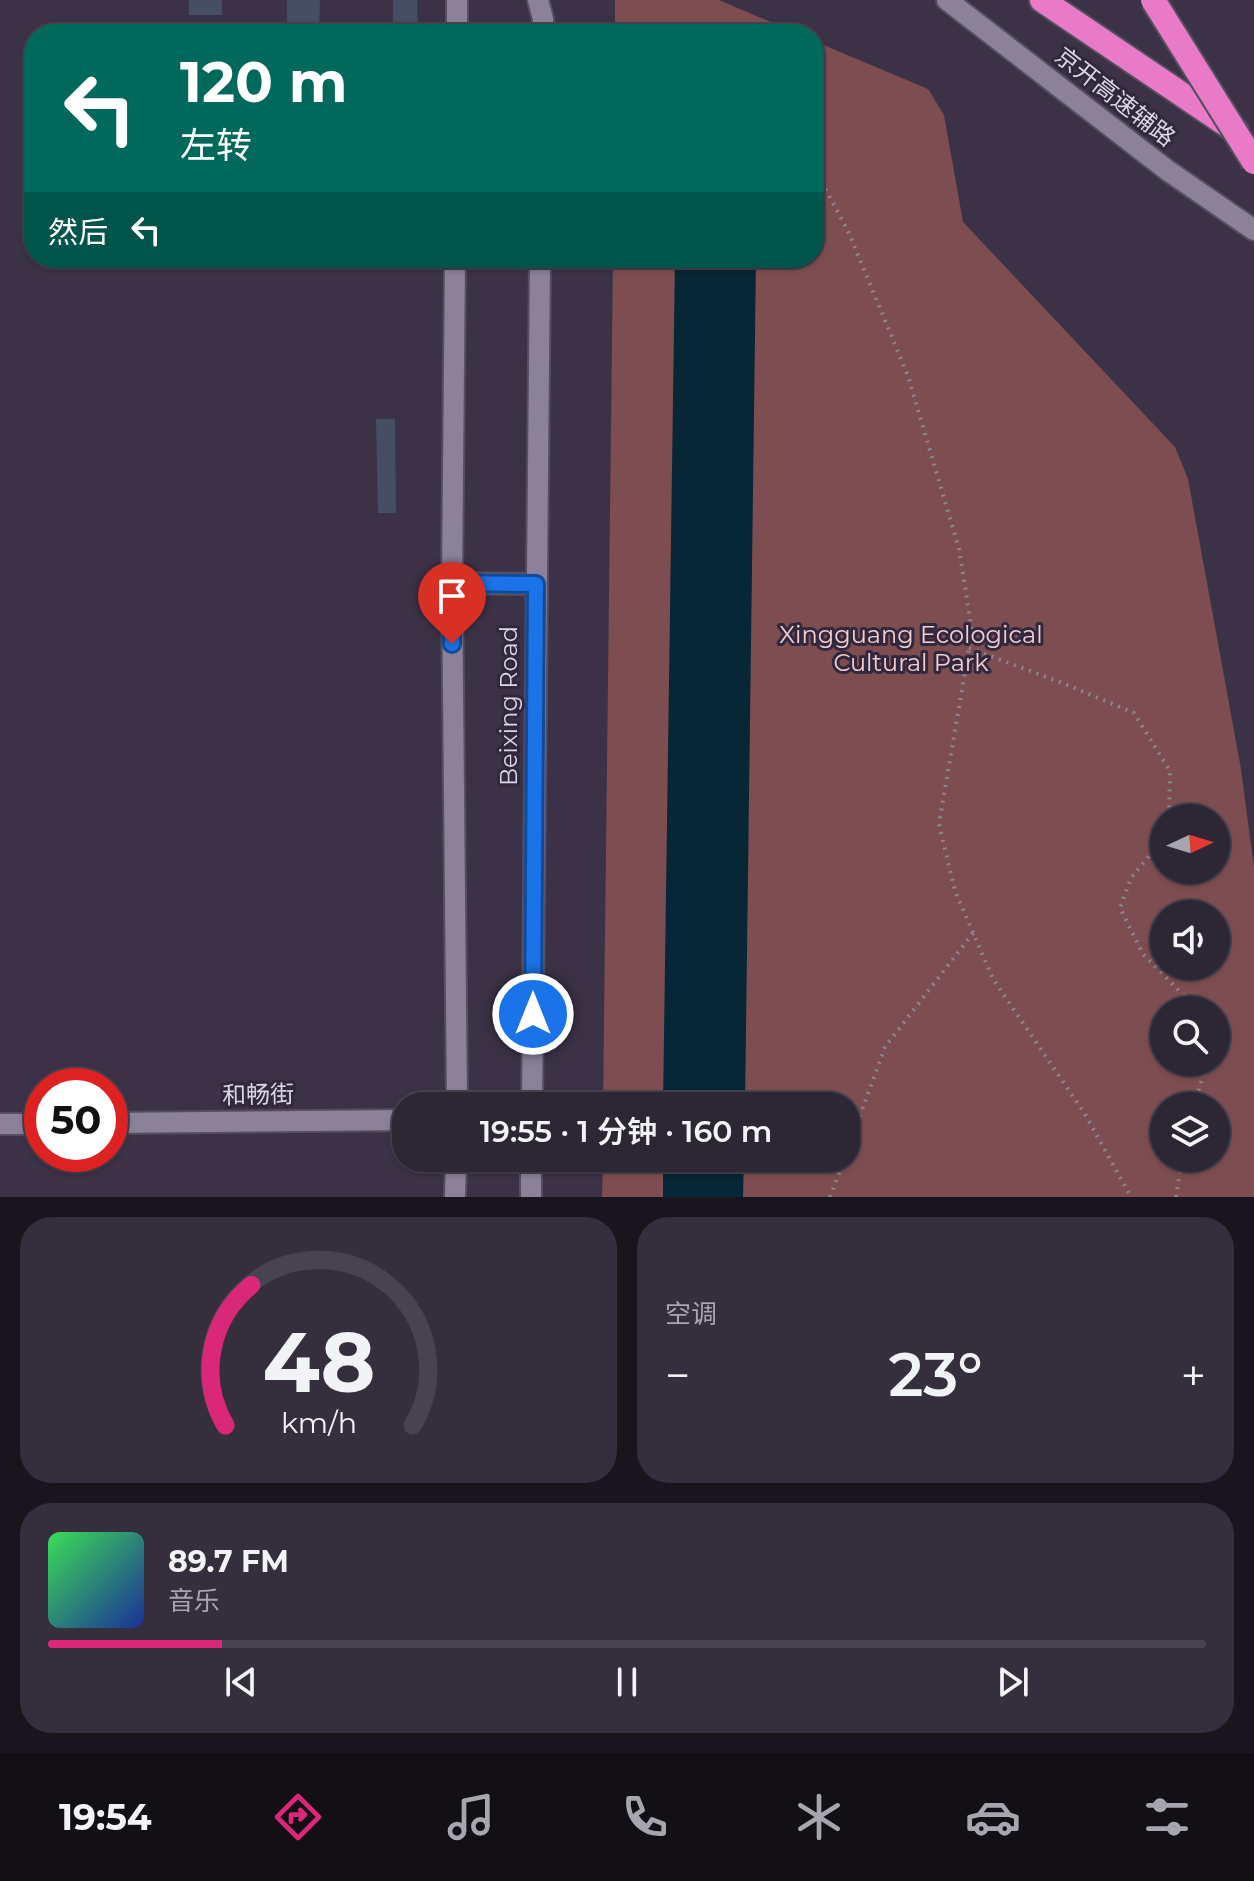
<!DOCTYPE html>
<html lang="zh">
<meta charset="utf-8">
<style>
body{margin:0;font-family:Montserrat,"Noto Sans SC",sans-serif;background:#352e3d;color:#f1f3f6;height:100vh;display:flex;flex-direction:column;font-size:30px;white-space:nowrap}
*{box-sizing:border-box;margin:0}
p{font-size:26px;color:#a7a5ad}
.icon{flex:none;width:44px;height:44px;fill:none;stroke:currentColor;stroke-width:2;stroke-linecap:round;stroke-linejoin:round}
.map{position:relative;height:1197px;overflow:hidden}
.sheet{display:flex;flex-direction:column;gap:20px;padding:20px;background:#19151d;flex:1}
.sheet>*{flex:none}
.guide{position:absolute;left:24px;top:24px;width:800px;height:244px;border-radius:32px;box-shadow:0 2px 6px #0004,0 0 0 2px #484350;background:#00695c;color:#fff;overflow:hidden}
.needle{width:52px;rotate:86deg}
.controls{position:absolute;left:1150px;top:804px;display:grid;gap:16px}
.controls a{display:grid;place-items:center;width:80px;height:80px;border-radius:50%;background:#2d2635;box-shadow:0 2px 6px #0004,0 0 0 2px #484350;font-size:40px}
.speed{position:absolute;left:24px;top:1068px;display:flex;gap:16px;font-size:40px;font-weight:700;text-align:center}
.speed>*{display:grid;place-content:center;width:104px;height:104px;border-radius:50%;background:#2d2635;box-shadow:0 2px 6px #0004,0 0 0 2px #484350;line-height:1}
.speed .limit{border:12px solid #d22;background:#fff;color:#111}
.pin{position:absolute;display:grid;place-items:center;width:68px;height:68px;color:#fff;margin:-82px -34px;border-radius:50% 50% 50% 0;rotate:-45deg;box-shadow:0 0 8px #0007}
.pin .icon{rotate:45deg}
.me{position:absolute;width:88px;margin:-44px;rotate:0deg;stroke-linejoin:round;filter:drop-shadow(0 0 6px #0008)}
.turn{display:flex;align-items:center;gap:28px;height:168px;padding:0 24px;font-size:36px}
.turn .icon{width:104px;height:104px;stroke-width:2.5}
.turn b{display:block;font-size:56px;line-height:68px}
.then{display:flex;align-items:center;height:76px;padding:0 24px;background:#0003;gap:16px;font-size:30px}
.big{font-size:60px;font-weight:600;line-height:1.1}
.sheet .widget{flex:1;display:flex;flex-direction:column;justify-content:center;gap:12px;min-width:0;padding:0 28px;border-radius:32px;background:#352e3d}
.sheet .dial{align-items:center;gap:0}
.dial svg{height:208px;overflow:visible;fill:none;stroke:#484350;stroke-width:7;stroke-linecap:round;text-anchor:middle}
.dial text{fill:#f1f3f6;stroke:none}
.song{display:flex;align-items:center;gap:24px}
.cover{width:96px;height:96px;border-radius:12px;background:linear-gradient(135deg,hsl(130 70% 55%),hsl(230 70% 35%))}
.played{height:8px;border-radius:4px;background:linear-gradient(90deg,#db2777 15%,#484350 15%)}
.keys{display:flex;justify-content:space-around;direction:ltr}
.heat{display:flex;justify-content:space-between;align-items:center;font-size:44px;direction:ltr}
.sheet .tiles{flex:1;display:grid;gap:20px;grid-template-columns:1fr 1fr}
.widget:last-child{grid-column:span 2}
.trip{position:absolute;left:392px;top:1092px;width:468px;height:80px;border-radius:32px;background:#2d2635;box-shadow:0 2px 6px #0004,0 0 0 2px #484350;font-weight:600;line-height:80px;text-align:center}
.tab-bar{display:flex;height:128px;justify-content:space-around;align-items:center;background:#120f15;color:#a7a5ad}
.tab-bar .icon{width:56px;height:56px}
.tab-bar .current{color:#db2777}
.tab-bar b{font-size:36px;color:#f1f3f6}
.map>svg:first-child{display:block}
</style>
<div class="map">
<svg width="1254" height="1197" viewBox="0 0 1254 1197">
<rect width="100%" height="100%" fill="#3c3247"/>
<path fill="#7e4d51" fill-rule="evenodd" d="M 615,0 L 719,0 L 799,34 L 615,34 Z
M 814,41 L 928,89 L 944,115 L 963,222 L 1175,447 L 1188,479 L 1241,769 L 1254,868 L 1254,1197 L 602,1197 L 603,1158 L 846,1158 L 846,1106 L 603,1106 L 613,258 L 814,258 ZM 1164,818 L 1216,818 L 1216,870 L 1164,870 ZM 1164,914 L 1216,914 L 1216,966 L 1164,966 ZM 1164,1010 L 1216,1010 L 1216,1062 L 1164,1062 ZM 1164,1106 L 1216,1106 L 1216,1158 L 1164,1158 Z"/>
<path fill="#072636" d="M 675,258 L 756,258 L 745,1106 L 663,1106 Z
M 663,1158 L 744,1158 L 743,1197 L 663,1197 Z"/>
<path fill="#464e64" d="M 189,0 L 222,0 L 222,15 L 189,15 Z
M 287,0 L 320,0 L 319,30 L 287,29 Z
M 393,0 L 417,0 L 418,28 L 393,29 Z
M 376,419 L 395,419 L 396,513 L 378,513 Z"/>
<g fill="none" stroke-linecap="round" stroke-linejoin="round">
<defs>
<path id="secondary" d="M 538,0 L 543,19 L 543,34
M 947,0 L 1167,170 L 1254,230
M 457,34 L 457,0
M 455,258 L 452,583 L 457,1106
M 452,583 L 536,584
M 532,1106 L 540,258
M 110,1123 L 406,1120
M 0,1124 L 42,1124
M 455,1197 L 456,1158
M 531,1197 L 531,1158"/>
<path id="highway" d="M 1042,0 L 1236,131"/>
</defs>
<use href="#secondary" stroke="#564e60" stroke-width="24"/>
<use href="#highway" stroke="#564e60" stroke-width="28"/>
<path stroke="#8d8596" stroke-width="4" stroke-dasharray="2 6" stroke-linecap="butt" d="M 814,168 L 848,231 L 908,376 L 959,549 L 972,631 L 939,824 L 955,891 L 993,979 L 1085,1114 L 1131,1197
M 969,648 L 1065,684 L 1134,713 L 1170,771 L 1169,818
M 1164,838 L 1131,878 L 1120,908 L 1143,954 L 1198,1010
M 1194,1106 L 1207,1062
M 846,1154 L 885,1047 L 973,933
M 830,1197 L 845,1158
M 1176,1197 L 1182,1158"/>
<use href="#secondary" stroke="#8b8199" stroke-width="20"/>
<use href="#highway" stroke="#e87ac8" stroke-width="24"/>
<defs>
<path id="highway-bridge" d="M 1153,0 L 1254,162"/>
</defs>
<use href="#highway-bridge" stroke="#564e60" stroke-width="28" stroke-linecap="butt"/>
<use href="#highway-bridge" stroke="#e87ac8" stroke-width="24"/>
</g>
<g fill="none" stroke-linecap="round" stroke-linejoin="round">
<defs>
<path id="route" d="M 452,644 L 452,583 L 536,584 L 533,1014"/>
</defs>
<use href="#route" stroke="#114b97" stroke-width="20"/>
<use href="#route" stroke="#1a73e8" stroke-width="14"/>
</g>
<g text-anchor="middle" stroke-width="6" stroke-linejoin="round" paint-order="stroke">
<g font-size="24" fill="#dad5e2" stroke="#32283d">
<text transform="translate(1115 97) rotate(38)" y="8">京开高速辅路</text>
<text transform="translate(509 706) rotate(-90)" y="8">Beixing Road</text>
<text transform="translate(258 1095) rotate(-1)" y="8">和畅街</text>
</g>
<g font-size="24" fill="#f3cdcf" stroke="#32283d">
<text x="911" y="643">Xingguang Ecological<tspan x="911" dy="28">Cultural Park</tspan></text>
</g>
</g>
</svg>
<div class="controls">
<a><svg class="needle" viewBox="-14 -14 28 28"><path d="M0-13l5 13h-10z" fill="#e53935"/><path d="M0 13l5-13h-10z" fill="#a7a5ad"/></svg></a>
<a><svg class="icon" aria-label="sound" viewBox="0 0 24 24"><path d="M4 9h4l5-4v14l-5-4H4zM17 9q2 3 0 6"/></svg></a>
<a><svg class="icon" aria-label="search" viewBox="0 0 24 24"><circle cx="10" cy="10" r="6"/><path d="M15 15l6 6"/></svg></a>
<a><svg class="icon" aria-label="layers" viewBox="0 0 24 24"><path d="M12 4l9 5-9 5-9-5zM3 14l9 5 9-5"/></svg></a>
</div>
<div class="speed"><div class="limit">50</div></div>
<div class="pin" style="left:452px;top:644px;background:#d93025"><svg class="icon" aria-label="arrive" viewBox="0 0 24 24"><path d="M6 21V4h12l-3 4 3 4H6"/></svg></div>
<svg class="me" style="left:533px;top:1014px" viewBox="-20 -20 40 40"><circle r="17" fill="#1a73e8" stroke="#fff" stroke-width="3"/><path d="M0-11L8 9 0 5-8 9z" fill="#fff"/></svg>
<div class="trip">19:55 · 1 分钟 · 160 m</div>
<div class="guide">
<div class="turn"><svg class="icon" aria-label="left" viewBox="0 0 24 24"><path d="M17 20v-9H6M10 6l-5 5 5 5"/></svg><div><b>120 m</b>左转</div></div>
<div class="then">然后<svg class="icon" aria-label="left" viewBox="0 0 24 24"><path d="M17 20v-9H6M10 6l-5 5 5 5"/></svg></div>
</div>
</div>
<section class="sheet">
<div class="tiles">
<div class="widget dial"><svg viewBox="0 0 100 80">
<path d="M14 69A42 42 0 1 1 86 69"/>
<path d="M14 69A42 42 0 0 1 24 15" stroke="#db2777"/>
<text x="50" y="56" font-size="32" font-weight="700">48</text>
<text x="50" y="72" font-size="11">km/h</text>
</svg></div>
<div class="widget"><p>空调</p>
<div class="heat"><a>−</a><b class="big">23°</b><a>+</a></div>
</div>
<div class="widget">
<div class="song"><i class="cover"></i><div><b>89.7 FM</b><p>音乐</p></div></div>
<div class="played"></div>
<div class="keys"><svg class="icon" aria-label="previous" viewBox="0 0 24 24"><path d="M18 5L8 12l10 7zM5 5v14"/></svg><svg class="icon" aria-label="pause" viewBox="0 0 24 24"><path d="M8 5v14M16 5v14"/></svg><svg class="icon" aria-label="next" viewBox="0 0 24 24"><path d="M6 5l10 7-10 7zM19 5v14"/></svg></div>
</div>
</div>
</section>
<nav class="tab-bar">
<b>19:54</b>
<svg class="icon current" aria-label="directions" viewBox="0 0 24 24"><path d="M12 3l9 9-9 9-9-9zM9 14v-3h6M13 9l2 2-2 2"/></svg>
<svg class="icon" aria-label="music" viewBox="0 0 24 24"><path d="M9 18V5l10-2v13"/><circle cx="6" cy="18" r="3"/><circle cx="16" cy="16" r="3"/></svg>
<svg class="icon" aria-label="phone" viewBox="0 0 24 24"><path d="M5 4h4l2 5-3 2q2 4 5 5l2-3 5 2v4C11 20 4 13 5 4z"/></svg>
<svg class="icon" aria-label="climate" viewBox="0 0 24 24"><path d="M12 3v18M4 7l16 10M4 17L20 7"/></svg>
<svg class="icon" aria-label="car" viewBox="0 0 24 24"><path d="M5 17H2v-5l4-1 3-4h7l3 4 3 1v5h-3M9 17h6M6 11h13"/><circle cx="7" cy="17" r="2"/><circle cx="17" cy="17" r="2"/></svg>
<svg class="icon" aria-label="filters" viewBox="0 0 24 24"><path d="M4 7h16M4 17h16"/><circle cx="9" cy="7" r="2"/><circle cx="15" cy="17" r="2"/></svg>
</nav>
